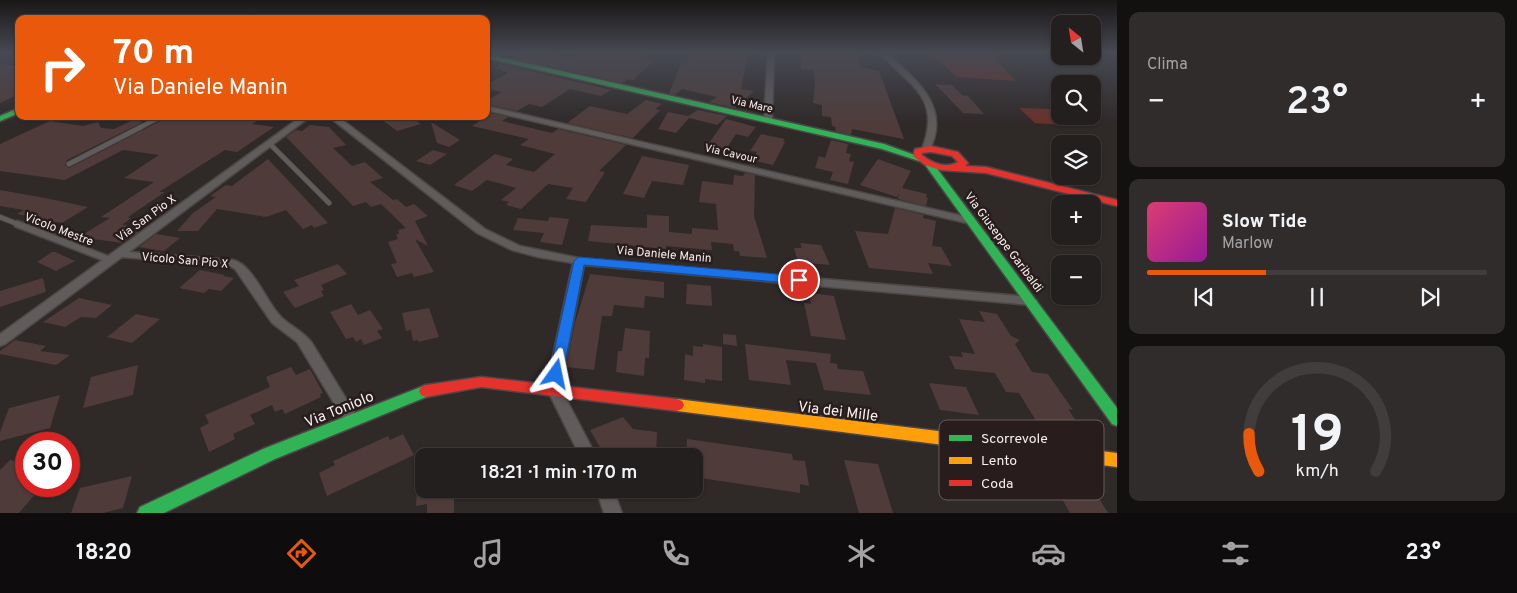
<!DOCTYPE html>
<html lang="it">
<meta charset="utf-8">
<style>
body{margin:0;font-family:Overpass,sans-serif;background:#2f2c2b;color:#f1f3f6;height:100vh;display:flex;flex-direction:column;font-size:19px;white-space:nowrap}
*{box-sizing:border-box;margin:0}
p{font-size:16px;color:#a3a2a4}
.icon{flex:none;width:28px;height:28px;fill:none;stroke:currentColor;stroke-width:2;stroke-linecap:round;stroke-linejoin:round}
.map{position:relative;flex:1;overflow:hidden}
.side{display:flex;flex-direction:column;gap:12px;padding:12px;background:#131110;width:400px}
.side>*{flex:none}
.guide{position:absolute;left:15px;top:15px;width:475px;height:105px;border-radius:10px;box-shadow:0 1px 4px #0004,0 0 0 1px #403d3c;background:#ea580c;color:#fff;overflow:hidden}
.needle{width:32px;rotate:330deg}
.tools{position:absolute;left:1051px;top:15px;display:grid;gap:10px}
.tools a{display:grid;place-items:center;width:50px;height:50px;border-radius:10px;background:#231f1e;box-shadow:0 1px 4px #0004,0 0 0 1px #403d3c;font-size:25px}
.speed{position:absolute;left:15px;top:432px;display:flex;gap:10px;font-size:25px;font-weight:700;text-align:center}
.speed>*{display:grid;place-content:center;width:65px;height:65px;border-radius:50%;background:#231f1e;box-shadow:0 1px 4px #0004,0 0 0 1px #403d3c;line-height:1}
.speed .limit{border:8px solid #d22;background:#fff;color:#111}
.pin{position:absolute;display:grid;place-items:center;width:42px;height:42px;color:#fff;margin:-21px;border:2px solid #fff;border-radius:50%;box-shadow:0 1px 5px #0007}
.me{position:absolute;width:55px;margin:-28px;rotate:12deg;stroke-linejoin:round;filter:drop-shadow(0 0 4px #0008)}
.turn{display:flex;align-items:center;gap:18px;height:105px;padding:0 15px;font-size:22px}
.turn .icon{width:65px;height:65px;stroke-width:2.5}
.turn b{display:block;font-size:35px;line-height:42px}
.big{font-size:38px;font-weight:600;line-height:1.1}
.side .widget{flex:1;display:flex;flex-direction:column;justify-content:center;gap:8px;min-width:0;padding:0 18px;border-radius:10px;background:#2f2c2b}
.side .dial{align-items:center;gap:0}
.dial svg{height:130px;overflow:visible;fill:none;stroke:#403d3c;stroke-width:7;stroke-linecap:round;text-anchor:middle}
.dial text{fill:#f1f3f6;stroke:none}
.song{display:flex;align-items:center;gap:15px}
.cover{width:60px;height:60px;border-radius:8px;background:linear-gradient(135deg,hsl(340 70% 55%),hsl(300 70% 35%))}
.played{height:5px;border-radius:2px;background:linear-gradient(90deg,#ea580c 35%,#403d3c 35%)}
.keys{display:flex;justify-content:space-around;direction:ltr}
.heat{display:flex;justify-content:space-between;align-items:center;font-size:28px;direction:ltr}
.trip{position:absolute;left:415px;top:448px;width:288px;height:50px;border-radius:10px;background:#231f1e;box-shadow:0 1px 4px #0004,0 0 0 1px #403d3c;font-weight:600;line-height:50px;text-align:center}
.dock{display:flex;height:80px;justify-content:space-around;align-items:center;background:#0e0c0c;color:#a3a2a4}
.dock .icon{width:35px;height:35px}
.dock .on{color:#ea580c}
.dock b{font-size:22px;color:#f1f3f6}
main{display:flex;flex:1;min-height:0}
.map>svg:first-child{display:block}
</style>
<main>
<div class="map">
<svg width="1117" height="513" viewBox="0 0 1117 513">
<rect width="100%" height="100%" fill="#2f2928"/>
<path fill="#683129" d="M 929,53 L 994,53 L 996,60 L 1016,81 L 957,77 Z
M 1019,108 L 1055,109 L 1060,112 L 1060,116 L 1066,116 L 1081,126 L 1035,123 Z"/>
<path fill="#4f3c3a" d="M 521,53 L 544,53 L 574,59 L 580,53 L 646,53 L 639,58 L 655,60 L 633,80 L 628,79 L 622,83 L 512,58 Z
M 691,53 L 748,53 L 741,89 L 754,91 L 735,108 L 709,102 L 717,97 L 682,89 L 674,95 L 669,94 L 681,63 L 687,63 Z
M 802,53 L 858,55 L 861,67 L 879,71 L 904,139 L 852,129 L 851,135 L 835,131 L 836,127 L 832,126 L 831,117 L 822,116 L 822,105 L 813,103 L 815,85 L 814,70 L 801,69 Z
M 0,63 L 19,67 L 19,94 L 0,103 Z
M 501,64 L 611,90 L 601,96 L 570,89 L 542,107 L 529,104 L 517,111 L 486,104 L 486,101 L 502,92 L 486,89 L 486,85 L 508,73 L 495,68 Z
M 935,84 L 952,85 L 962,95 L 968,96 L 984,114 L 963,113 Z
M 646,100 L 662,104 L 655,109 L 660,110 L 633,138 L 567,123 L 590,106 L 627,114 Z
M 698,110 L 727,116 L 717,125 L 689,118 L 676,133 L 658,129 L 668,112 L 688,116 Z
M 486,112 L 508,117 L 502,121 L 552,133 L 558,129 L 626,145 L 599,171 L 605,172 L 586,202 L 566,199 L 573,188 L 548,184 L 521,209 L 506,205 L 509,202 L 501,200 L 516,188 L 487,180 L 472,191 L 454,185 L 495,154 L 513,159 L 506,165 L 534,172 L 555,154 L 520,145 L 529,139 L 472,126 L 486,117 Z
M 170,116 L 266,116 L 252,124 L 274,127 L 237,152 L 225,150 L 159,192 L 165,192 L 128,217 L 131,218 L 122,225 L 132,226 L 127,230 L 139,232 L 122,243 L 79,237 L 110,218 L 101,217 L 154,182 L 124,178 L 159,155 L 123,150 L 65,180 L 0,171 L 0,144 L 50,121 L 83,126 L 98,122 L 101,128 L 114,129 L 133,120 L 143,122 L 67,160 L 65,165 L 69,168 Z
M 377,116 L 408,116 L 421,124 L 397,131 Z
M 726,119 L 756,127 L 748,137 L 736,134 L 723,154 L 704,150 Z
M 431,122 L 460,140 L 449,147 L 437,143 Z
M 310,125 L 329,127 L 346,145 L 333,148 L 352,166 L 365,162 L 383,178 L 370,182 L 393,200 L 397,199 L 406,207 L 414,204 L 428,216 L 415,221 L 428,246 L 415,239 L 434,272 L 414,277 L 412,273 L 397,277 L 391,264 L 397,263 L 388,242 L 398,239 L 396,234 L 399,234 L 398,230 L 406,228 L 381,204 L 371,207 L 366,202 L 353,206 L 286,137 L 296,130 L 302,131 Z
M 761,134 L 785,139 L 783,142 L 785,142 L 773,165 L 755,161 L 755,166 L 749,165 L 757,152 L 750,151 Z
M 831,140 L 848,144 L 846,153 L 851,154 L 849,161 L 854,162 L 848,184 L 830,180 L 833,172 L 815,168 L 819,156 L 825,158 Z
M 433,150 L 447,154 L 430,165 L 416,161 Z
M 642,156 L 689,165 L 683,185 L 652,181 L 644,198 L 623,194 Z
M 268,159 L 328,223 L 314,228 L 312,225 L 303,229 L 286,210 L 266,217 L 217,209 L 198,231 L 177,231 L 193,213 L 216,197 L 210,196 L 226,185 L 232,186 Z
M 878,159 L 911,171 L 902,188 L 927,194 L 926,197 L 928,198 L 926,206 L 898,199 L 899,193 L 897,197 L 860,185 Z
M 745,173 L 755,175 L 754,216 L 767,258 L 740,256 L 739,251 L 734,251 L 733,244 L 711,242 L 712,250 L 666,246 L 666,249 L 588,241 L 591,225 L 647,228 L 647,215 L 669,216 L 669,232 L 692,234 L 692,228 L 718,230 L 716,204 L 699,202 L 702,181 L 733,185 L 734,175 L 743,176 Z
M 0,190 L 45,198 L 88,207 L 62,223 L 17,214 L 24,210 L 0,206 Z
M 895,208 L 924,215 L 923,218 L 936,221 L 932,246 L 941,247 L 952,266 L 928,263 L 933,274 L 869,268 L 855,231 L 888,234 Z
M 549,217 L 569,219 L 562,245 L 540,242 L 544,233 L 513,230 L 518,218 L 548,221 Z
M 156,234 L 180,238 L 164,251 L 139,247 Z
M 800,243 L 821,245 L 830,265 L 798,262 L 794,248 L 802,248 Z
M 52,252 L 55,252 L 75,261 L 56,271 L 37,262 Z
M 338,264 L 347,274 L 321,285 L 324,290 L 321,291 L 324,296 L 295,308 L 283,292 L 299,286 L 294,280 Z
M 200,270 L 225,275 L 223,276 L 234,278 L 221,291 L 209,289 L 204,293 L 179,288 Z
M 590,274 L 664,282 L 664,298 L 645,296 L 644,308 L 614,305 L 612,316 L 602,316 L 594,370 L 566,367 L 575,323 Z
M 43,278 L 46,292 L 0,307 L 0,291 Z
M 687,284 L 711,286 L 712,306 L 686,304 Z
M 809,293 L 834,296 L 846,340 L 811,336 L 804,303 L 811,304 Z
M 79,298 L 112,305 L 96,318 L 81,317 L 65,327 L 43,322 Z
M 351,304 L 358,315 L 370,310 L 383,329 L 377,331 L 382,338 L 364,345 L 361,339 L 356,342 L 353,337 L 346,339 L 330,312 Z
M 429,308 L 439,337 L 418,342 L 418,340 L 413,341 L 411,330 L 406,331 L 402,313 Z
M 979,311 L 997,314 L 1011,336 L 1020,340 L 1015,344 L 1032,372 L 1048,374 L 1073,410 L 1068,409 L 1081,428 L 1038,424 L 1019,393 L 1006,392 L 995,373 L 955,369 L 949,356 L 963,357 L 961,352 L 975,354 L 959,319 L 985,322 Z
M 136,314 L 160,319 L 132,343 L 107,337 Z
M 625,328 L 650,331 L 649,358 L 645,358 L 644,376 L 616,372 L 618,351 L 622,351 Z
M 723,334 L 736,335 L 737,346 L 723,344 Z
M 15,340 L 46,346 L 40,351 L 70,355 L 56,365 L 0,354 L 0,351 Z
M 703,344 L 722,347 L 722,381 L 705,379 L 705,383 L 684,380 L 685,354 L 693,356 L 693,346 L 703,347 Z
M 745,344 L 831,354 L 830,363 L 837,364 L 838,369 L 863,371 L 871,395 L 824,390 L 816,363 L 786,360 L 791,385 L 749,380 Z
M 138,365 L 133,395 L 83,408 L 91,377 Z
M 291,367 L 296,375 L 310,369 L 323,393 L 320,394 L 321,397 L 285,414 L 282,409 L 275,412 L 272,405 L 250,415 L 255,424 L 233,434 L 235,439 L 209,452 L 200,428 L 209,423 L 205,415 L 270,387 L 266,377 Z
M 929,383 L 966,387 L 979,415 L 940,410 Z
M 60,395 L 50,428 L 0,441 L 0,432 L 9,408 Z
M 623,417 L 633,429 L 657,432 L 656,456 L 605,456 L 590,430 Z
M 403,434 L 414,455 L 327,496 L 319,473 L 335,465 L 333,461 L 388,436 L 390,440 Z
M 687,439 L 792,454 L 793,460 L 805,461 L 809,486 L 800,484 L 800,493 L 694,477 L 694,456 L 686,456 Z
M 10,460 L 26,463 L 26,486 L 42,486 L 19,513 L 0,513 L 0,470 Z
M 844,460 L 878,464 L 893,513 L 859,513 Z
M 132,476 L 123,508 L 103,513 L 71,513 L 80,488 Z
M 417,489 L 454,489 L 454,513 L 427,513 L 427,504 L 416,506 Z
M 1057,490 L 1097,495 L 1108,513 L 1070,513 Z"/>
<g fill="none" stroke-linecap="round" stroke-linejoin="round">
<defs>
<path id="lane-far2" d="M 139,128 L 162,116"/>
<path id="lane-far1" d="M 270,144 L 329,203
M 69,164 L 141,127
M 0,217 L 20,225"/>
<path id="lane" d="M 17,224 L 110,260"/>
<path id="street" d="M 0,53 L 7,53 L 0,56 Z
M 768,53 L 774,53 L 772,120 L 768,122 L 764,120 Z
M 880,53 L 886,53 C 916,79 952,107 929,151 L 926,152 L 922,149 C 942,97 910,86 880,53 Z
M 486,106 L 971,218 L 976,221 L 971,224 L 486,110 Z
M 302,116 L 311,116 L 129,252 L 233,260 C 253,264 267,304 282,318 C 292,327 304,332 312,343 L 356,415 L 359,419 L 356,423 L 351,425 L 346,423 L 297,342 L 272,323 L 235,269 L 230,266 L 122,257 L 5,344 L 0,346 L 0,334 Z
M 328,116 L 337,116 L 485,229 L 520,246 L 579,258 L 1031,297 L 1037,301 L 1031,305 L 584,265 L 563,374 L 562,391 L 596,456 L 580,456 L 548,391 L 549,374 L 573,263 L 538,257 L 512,250 L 477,233 Z
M 596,489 L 613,489 L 622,513 L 604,513 Z"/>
<path id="fast" d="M 486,54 L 884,144 L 923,158 L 919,161 L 882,149 L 486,58 Z
M 19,108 L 19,113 L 0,121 L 0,116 Z
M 929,161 L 932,162 L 1117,408 L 1117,426 L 1112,424 L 926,166 L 925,164 Z
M 426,385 L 431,387 L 433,391 L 431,395 L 275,459 L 164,513 L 137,513 L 140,507 L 263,449 Z"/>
<path id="slow" d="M 677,399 L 1117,453 L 1117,467 L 677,411 L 672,409 L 670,405 L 672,401 Z"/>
<path id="jam" d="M 931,146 L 958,152 L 968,163 L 965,166 L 986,167 L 1117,200 L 1117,206 L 986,173 L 940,170 L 925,165 L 913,156 L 915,149 ZM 931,152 L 952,156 L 958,162 C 945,169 932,163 922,155 L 922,153 Z
M 481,377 L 677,399 L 682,401 L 684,405 L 682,409 L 677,411 L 481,387 L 426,397 L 421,395 L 419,391 L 421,387 L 426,385 Z"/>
</defs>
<use href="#lane-far2" stroke="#4c4746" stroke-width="5.5"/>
<use href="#lane-far1" stroke="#4c4746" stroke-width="6"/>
<use href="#lane" stroke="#4c4746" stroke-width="9"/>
<use href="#street" stroke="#4c4746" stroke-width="3"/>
<use href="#fast" stroke="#4c4746" stroke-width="3"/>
<use href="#slow" stroke="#4c4746" stroke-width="3"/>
<use href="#jam" stroke="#4c4746" stroke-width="3"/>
<use href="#lane-far2" stroke="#605c5b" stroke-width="4"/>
<use href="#lane-far1" stroke="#605c5b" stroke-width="4.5"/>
<use href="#lane" stroke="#605c5b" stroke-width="6"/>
<use href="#street" fill="#605c5b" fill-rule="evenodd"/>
<use href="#fast" fill="#30b455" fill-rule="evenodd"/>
<use href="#slow" fill="#ff9f0a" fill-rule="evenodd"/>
<use href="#jam" fill="#e5322d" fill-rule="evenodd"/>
</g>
<linearGradient id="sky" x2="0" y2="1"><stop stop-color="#1a1716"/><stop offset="0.42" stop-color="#474953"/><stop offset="1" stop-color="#474953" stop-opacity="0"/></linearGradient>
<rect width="1117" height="125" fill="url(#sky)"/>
<path fill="#1a73e8" stroke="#114b97" d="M 579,257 L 799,276 L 805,280 L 799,284 L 584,265 L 563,374 L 561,378 L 551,378 L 549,374 L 574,261 Z"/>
<g text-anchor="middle" stroke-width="5" stroke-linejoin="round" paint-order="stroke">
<g font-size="11" fill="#f6efed" stroke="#281d1c">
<text transform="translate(752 104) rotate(13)" y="4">Via Mare</text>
<text transform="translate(731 153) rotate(13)" y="4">Via Cavour</text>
</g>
<g font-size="12" fill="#f6efed" stroke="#281d1c">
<text transform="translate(146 218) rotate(-36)" y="4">Via San Pio X</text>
<text transform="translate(59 229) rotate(21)" y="4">Vicolo Mestre</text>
<text transform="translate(1004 242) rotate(53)" y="4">Via Giuseppe Garibaldi</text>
<text transform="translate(664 254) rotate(5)" y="4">Via Daniele Manin</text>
<text transform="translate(185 260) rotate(5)" y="4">Vicolo San Pio X</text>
</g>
<g font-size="15" fill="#f6efed" stroke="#281d1c">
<text transform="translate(339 409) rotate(-22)" y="5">Via Toniolo</text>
<text transform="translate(838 411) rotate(7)" y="5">Via dei Mille</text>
</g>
</g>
<rect x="939" y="420" width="165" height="80" rx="8" fill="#281d1c" stroke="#665c5b" stroke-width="1"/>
<rect x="949" y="435" width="23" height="6" fill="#30b455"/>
<rect x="949" y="457" width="23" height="7" fill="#ff9f0a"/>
<rect x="949" y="480" width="23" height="6" fill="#e5322d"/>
<g font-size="14" fill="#f6efed">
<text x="981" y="443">Scorrevole</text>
<text x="981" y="465">Lento</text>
<text x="981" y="488">Coda</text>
</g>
</svg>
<div class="tools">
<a><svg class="needle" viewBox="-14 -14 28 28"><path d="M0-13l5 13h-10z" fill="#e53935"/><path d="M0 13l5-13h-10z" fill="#a3a2a4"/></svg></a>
<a><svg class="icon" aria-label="search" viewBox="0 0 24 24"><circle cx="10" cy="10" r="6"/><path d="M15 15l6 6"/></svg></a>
<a><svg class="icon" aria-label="layers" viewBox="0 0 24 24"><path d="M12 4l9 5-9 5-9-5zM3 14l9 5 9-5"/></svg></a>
<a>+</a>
<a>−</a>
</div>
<div class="speed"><div class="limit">30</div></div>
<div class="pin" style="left:799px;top:280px;background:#d93025"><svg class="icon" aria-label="arrive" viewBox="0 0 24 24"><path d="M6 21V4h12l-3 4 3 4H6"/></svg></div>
<svg class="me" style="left:556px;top:374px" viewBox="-20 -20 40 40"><path d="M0-17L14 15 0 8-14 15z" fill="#1a73e8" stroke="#fff" stroke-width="4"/></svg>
<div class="trip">18:21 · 1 min · 170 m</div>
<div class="guide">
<div class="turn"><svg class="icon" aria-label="right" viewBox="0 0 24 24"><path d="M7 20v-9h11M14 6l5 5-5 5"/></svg><div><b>70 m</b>Via Daniele Manin</div></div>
</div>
</div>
<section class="side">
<div class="widget"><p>Clima</p>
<div class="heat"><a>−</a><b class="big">23°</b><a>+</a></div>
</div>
<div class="widget">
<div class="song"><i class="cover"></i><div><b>Slow Tide</b><p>Marlow</p></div></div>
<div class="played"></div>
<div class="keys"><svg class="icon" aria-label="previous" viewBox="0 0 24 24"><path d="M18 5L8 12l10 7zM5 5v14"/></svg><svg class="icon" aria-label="pause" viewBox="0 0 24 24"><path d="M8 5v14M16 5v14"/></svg><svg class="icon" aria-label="next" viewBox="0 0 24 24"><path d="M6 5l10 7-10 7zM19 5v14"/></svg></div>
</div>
<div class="widget dial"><svg viewBox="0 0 100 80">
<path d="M14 69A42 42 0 1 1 86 69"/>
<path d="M14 69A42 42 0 0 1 8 46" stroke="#ea580c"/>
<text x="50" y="56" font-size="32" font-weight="700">19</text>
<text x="50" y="72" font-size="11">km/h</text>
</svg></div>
</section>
</main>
<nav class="dock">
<b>18:20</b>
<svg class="icon on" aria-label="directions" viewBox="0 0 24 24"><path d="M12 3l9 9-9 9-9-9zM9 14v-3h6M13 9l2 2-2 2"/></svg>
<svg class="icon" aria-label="music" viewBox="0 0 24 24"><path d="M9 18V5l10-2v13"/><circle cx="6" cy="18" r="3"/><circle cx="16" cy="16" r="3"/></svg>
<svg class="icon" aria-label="phone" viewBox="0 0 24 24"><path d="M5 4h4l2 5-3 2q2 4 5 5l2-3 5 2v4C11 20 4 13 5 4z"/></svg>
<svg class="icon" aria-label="climate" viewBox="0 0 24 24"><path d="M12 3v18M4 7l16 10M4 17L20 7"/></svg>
<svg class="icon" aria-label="car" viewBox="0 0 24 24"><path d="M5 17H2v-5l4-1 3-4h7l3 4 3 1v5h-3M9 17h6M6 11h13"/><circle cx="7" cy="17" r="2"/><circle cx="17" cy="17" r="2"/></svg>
<svg class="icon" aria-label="filters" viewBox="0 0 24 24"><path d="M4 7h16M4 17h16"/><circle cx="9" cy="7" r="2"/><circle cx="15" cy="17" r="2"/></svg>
<b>23°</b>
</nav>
